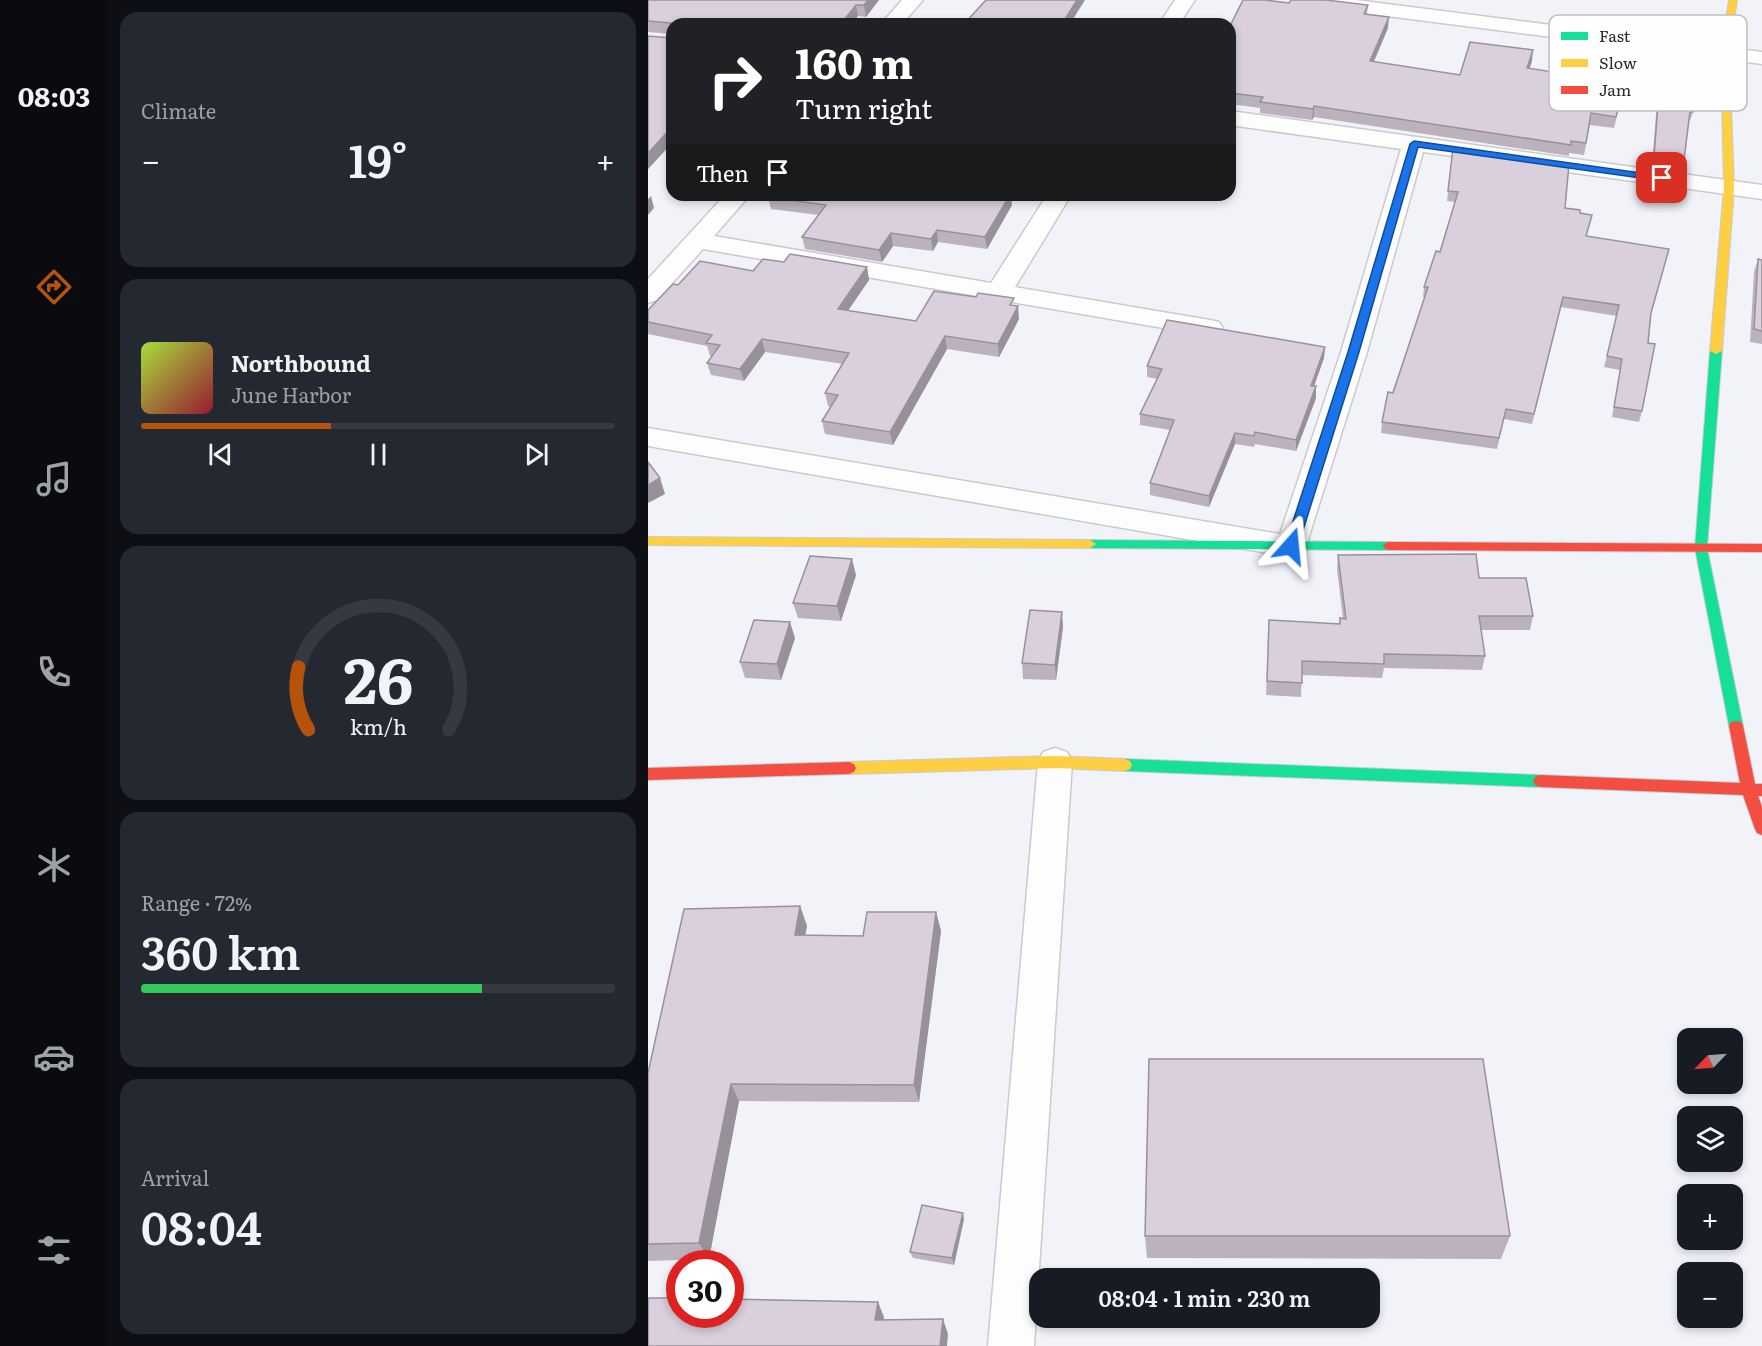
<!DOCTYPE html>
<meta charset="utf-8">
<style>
body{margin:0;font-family:Literata,serif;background:#242831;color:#f1f3f6;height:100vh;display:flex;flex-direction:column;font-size:22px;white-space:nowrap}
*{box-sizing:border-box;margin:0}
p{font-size:20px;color:#9ea1a6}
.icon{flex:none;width:33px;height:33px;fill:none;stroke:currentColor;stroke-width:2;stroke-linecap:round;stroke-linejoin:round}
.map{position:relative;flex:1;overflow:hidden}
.details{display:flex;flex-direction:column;gap:12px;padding:12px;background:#0d0f14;width:540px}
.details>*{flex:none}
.guide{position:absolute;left:18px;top:18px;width:570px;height:183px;border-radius:18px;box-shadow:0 3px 9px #0003;background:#202124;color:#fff;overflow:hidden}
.needle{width:39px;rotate:245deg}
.buttons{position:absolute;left:1029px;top:1028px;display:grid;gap:12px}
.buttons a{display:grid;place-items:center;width:66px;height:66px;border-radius:12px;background:#171b24;box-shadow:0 3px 9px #0003;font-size:30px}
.speed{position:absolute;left:18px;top:1250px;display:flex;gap:12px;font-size:30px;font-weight:700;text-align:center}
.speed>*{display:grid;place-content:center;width:78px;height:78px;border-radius:50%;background:#171b24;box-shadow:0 3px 9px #0003;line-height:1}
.speed .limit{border:9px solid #d22;background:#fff;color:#111}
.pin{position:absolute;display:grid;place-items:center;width:51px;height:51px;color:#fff;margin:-26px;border-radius:12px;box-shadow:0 3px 9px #0006}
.me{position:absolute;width:66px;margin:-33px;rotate:18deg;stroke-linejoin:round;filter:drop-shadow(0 0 4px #0008)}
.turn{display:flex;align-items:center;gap:21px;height:126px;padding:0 30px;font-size:27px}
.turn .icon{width:78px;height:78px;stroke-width:2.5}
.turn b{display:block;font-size:42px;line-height:51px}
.then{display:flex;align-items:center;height:57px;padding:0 30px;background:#0003;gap:12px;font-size:22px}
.big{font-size:45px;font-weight:600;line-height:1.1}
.details .widget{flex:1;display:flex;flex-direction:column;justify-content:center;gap:9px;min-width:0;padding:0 21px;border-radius:18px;background:#242831}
.details .dial{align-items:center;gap:0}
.dial svg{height:156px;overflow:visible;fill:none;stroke:#363941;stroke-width:7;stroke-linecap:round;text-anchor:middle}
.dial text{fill:#f1f3f6;stroke:none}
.song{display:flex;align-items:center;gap:18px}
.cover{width:72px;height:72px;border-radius:9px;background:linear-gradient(135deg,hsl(80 70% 55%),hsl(350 70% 35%))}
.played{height:6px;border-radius:3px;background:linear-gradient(90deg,#b45309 40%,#363941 40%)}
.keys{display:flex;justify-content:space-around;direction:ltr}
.heat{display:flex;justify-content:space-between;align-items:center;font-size:33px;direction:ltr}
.charge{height:9px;border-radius:4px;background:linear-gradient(90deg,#34c759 72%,#363941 0)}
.trip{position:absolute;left:381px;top:1268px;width:351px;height:60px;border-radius:18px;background:#171b24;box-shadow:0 3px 9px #0003;font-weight:600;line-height:60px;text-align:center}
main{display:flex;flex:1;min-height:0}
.menu{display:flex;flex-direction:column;width:108px;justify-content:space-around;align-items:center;background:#090b0e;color:#9ea1a6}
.menu .icon{width:42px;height:42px}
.menu .active{color:#b45309}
.menu b{font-size:27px;color:#f1f3f6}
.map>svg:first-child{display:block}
</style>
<main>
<nav class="menu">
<b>08:03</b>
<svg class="icon active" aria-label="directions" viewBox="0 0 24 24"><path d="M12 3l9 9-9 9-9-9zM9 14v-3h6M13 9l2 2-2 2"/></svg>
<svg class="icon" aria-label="music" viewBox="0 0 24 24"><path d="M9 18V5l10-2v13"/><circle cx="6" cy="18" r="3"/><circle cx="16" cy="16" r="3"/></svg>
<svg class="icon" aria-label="phone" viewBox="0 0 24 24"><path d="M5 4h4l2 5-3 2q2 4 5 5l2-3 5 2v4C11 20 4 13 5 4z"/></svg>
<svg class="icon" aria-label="climate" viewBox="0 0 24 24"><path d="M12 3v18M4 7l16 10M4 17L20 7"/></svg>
<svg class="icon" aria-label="car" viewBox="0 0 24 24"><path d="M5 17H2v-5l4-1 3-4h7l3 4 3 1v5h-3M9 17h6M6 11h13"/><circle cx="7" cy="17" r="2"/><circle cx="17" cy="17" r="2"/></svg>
<svg class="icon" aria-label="filters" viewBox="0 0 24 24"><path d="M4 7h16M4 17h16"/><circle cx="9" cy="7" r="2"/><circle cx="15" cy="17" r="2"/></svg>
</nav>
<section class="details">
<div class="widget"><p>Climate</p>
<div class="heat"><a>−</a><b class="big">19°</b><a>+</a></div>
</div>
<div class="widget">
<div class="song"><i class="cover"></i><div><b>Northbound</b><p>June Harbor</p></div></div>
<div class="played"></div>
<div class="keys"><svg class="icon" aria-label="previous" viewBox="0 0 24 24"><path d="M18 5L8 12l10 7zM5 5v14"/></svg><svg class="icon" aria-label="pause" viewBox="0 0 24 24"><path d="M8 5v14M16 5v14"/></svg><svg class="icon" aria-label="next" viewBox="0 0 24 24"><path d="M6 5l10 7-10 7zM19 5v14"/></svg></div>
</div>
<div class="widget dial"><svg viewBox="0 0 100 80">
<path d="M14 69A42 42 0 1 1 86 69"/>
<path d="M14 69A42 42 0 0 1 9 37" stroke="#b45309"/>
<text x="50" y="56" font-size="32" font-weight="700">26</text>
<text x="50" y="72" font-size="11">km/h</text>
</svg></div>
<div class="widget"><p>Range · 72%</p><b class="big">360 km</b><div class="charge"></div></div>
<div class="widget"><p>Arrival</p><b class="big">08:04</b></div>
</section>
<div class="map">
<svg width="1114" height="1346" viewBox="0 0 1114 1346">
<rect width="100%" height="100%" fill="#f2f3f9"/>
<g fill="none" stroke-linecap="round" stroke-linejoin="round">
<defs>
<path id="street" d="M 254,0 L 275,0 L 254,24 L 233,24 Z
M 527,0 L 547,0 L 531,24 L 511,24 Z
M 650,0 L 708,0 L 1114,52 L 1114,64 L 660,6 L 653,4 Z
M 582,111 L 1114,185 L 1114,199 L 775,152 L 719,352 L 658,546 L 654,553 L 643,557 L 0,446 L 0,428 L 632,534 L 693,352 L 753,149 L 582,125 Z
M 77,195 L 102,195 L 66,236 L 343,283 L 399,195 L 423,195 L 367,287 L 562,320 L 571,322 L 575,328 L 571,334 L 562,336 L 55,249 L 9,300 L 0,303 L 0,279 Z
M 407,748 L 419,752 L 424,762 L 386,1346 L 340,1346 L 390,762 L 395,752 Z"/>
<path id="fast" d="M 1068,348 L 1074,351 L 1059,548 L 1095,726 L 1093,730 L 1083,730 L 1081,726 L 1047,548 L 1062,351 Z
M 442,540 L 740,542 L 746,546 L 740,550 L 442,548 L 436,544 Z
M 477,759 L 892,775 L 897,777 L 899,781 L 897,785 L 892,787 L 477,771 L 472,769 L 470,765 L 472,761 Z"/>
<path id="slow" d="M 1081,0 L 1089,0 L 1081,53 L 1086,188 L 1074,351 L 1068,354 L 1062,351 L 1076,188 L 1073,53 Z
M 0,537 L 442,540 L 448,544 L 442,548 L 0,545 Z
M 407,756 L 477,759 L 482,761 L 484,765 L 482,769 L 477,771 L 407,768 L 201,774 L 196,772 L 194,768 L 196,764 L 201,762 Z"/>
<path id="jam" d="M 740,542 L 1114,544 L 1114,552 L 740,550 L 734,546 Z
M 1088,721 L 1093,722 L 1095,726 L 1107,784 L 1114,784 L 1114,796 L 1110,796 L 1114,807 L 1114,835 L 1109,833 L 1107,829 L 1095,795 L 892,787 L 887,785 L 885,781 L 887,777 L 892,775 L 1092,783 L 1081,726 L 1083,722 Z
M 201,762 L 206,764 L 208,768 L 206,772 L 201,774 L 0,780 L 0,768 Z"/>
</defs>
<use href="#street" stroke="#cacacf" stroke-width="3"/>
<use href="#fast" stroke="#cacacf" stroke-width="2"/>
<use href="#slow" stroke="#cacacf" stroke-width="2"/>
<use href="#jam" stroke="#cacacf" stroke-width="2"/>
<use href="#street" fill="#fdfdfe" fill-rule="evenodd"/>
<use href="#fast" fill="#16e098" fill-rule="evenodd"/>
<use href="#slow" fill="#ffcf43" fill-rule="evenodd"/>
<use href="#jam" fill="#f24e42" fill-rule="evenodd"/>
</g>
<path fill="#bbb2bd" d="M 0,0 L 231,0 L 218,17 L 210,16 L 24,24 L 24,143 L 0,169 L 0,36 L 23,38 L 23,34 L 0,32 Z
M 641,3 L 720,5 L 719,14 L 740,28 L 726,62 L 812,75 L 884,61 L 881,69 L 937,77 L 987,40 L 966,128 L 942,125 L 936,155 L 921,153 L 921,156 L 666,117 L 664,120 L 612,113 L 612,108 L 582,104 L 582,26 Z
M 1014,53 L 1045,112 L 1042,121 L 1041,121 L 1036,160 L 1034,170 L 1004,165 L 1012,63 Z
M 805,148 L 917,208 L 932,213 L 939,236 L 1003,315 L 994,411 L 991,422 L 964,417 L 972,370 L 956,367 L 969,316 L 913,307 L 884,424 L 856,419 L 849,449 L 733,433 L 734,422 L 777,297 L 775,297 L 776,287 L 792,252 L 807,202 L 799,201 Z
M 120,197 L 364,205 L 339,249 L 290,242 L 285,251 L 245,246 L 234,262 L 157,249 L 154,237 L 170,215 L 123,209 Z
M 1110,259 L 1114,260 L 1114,344 L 1102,342 L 1106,272 Z
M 136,262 L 219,267 L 221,280 L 200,311 L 268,321 L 367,306 L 371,319 L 351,357 L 299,349 L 245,445 L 177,434 L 174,421 L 183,407 L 180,406 L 177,393 L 195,364 L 117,352 L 96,381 L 63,375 L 59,363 L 64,356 L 62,356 L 59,346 L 0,334 L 0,310 L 30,285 L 105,271 Z
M 677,347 L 676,358 L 666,386 L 668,398 L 648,451 L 607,444 L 606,447 L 587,444 L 561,507 L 502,495 L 502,483 L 522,430 L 492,425 L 492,414 L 509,379 L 499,377 L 499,366 Z
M 690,555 L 831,578 L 885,616 L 882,630 L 833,630 L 837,656 L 834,670 L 736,668 L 734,678 L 654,675 L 653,697 L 618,695 L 621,620 L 691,624 L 692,618 L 695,619 L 689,569 Z
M 208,575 L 193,621 L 150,618 L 145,603 Z
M 415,627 L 408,680 L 375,679 L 374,663 Z
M 147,638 L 133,680 L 97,678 L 92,662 Z
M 152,906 L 159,926 L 157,935 L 215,936 L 288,912 L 293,931 L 271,1102 L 91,1101 L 61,1259 L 0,1261 L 0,1073 Z
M 316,1219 L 306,1265 L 265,1258 L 262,1252 Z
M 497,1236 L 862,1236 L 853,1259 L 499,1258 Z"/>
<path fill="#99919a" d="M 220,0 L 231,0 L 218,17 L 216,5 Z
M 429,0 L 437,0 L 422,24 L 414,24 Z
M 208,5 L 210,16 L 204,24 L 193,24 Z
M 741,17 L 740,28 L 721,72 L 722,61 Z
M 885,50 L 884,61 L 878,79 L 879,68 Z
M 666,106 L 666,117 L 664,120 L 665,109 Z
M 24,127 L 24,143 L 0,169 L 0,153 Z
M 362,195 L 363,195 L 364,205 L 339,249 L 337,237 Z
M 3,196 L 6,208 L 0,215 L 0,199 Z
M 289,230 L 290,242 L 285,251 L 283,239 Z
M 243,233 L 245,246 L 234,262 L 231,250 Z
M 219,267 L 221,280 L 192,322 L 190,309 Z
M 370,306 L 371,319 L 351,357 L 350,344 Z
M 297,336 L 299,349 L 245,445 L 242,432 Z
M 114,339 L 117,352 L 96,381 L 92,369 Z
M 677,347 L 676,358 L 662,397 L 663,386 Z
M 668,386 L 668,398 L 648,451 L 648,440 Z
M 587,433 L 587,444 L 561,507 L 561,496 Z
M 12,478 L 17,494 L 0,503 L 0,485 Z
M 204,559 L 208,575 L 193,621 L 189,606 Z
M 414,612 L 415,627 L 408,680 L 407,665 Z
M 142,622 L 147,638 L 133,680 L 129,664 Z
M 152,906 L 159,926 L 154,954 L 147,935 Z
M 288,912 L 293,931 L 271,1102 L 266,1085 Z
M 83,1084 L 91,1101 L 61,1259 L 51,1243 Z
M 315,1213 L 316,1219 L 306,1265 L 304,1258 Z
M 230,1302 L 236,1317 L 233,1335 L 227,1320 Z
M 295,1319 L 300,1334 L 299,1346 L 292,1346 Z"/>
<path fill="#dacfdc" stroke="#99919a" stroke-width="1.5" d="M 0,0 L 220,0 L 216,5 L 208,5 L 193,24 L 24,24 L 24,127 L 0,153 L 0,36 L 23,38 L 23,23 L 0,21 Z
M 338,0 L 429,0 L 414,24 L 316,24 Z
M 595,0 L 617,0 L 641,3 L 643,0 L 678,0 L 720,5 L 716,14 L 741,17 L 722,61 L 812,75 L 822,42 L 885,50 L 879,68 L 937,77 L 949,35 L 987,40 L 968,117 L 943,113 L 938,143 L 923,141 L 923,145 L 666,106 L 665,109 L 612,102 L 615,97 L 582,93 L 582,26 Z
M 1014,53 L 1055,59 L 1045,112 L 1042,111 L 1036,160 L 1006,156 Z
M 805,148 L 921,164 L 917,208 L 932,210 L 932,213 L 944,215 L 938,236 L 1021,249 L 1003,313 L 1000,343 L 1007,344 L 994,411 L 966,407 L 974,359 L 959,356 L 971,305 L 915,297 L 886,414 L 858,409 L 851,438 L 734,422 L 740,392 L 745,393 L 780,287 L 776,287 L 788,251 L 792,252 L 810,192 L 800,191 Z
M 122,195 L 362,195 L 337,237 L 289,230 L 283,239 L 243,233 L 231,250 L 154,237 L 178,205 L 120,197 Z
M 142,254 L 219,267 L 190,309 L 268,321 L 286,291 L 328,297 L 330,293 L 366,298 L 362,305 L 370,306 L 350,344 L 297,336 L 242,432 L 174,421 L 190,395 L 177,393 L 201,353 L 114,339 L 92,369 L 59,363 L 72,345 L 58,343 L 64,335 L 0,322 L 0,310 L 25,284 L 30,285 L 52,261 L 105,271 L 115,259 L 136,262 Z
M 1110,259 L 1114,260 L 1114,331 L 1106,329 Z
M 519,320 L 677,347 L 663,386 L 668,386 L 648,440 L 607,432 L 606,436 L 587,433 L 561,496 L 502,483 L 526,420 L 492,414 L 514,369 L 499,366 Z
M 0,462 L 12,478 L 0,485 Z
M 828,554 L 831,578 L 878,578 L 885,616 L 831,616 L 837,656 L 736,654 L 736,664 L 654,661 L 654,683 L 619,681 L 621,620 L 692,624 L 692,618 L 698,619 L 690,555 Z
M 162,556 L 204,559 L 189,606 L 145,603 Z
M 382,610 L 414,612 L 407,665 L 374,663 Z
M 106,620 L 142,622 L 129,664 L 92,662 Z
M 152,906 L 147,935 L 215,936 L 219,912 L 288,912 L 266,1085 L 83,1084 L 51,1243 L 0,1244 L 0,1073 L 36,909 Z
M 501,1059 L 835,1059 L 862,1236 L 497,1236 Z
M 274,1205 L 315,1213 L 304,1258 L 262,1252 Z
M 0,1298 L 32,1298 L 32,1314 L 82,1314 L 82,1299 L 230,1302 L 227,1320 L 295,1319 L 292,1346 L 0,1346 Z"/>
<path fill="#1a73e8" stroke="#114b97" stroke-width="1.5" d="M 766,141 L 1014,176 L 1019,178 L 1014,181 L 770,147 L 711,352 L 650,546 L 643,550 L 639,549 L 637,546 L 700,352 L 762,144 Z"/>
<rect x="901" y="15" width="198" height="96" rx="9" fill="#fefefe" stroke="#bebec0" stroke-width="1.5"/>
<rect x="913" y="32" width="27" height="8" fill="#16e098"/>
<rect x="913" y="59" width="27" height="8" fill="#ffcf43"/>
<rect x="913" y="86" width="27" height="8" fill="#f24e42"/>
<g font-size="16" fill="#29292e">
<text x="951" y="42">Fast</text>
<text x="951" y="69">Slow</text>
<text x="951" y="96">Jam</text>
</g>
</svg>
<div class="buttons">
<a><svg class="needle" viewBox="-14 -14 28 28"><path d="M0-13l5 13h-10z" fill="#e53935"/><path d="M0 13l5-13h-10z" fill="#9ea1a6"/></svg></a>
<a><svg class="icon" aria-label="layers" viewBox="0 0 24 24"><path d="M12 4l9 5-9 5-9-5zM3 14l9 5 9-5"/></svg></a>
<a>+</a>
<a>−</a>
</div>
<div class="speed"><div class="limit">30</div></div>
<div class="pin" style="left:1014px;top:178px;background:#d93025"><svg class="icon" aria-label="arrive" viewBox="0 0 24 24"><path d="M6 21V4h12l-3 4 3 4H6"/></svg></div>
<svg class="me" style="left:643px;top:546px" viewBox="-20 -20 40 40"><path d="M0-17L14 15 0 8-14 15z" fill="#1a73e8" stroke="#fff" stroke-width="4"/></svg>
<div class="trip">08:04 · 1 min · 230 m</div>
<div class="guide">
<div class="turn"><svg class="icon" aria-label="right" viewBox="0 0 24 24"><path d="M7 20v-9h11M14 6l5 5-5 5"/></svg><div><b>160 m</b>Turn right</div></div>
<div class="then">Then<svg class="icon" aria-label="arrive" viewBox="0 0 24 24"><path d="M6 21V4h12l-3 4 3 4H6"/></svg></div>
</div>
</div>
</main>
